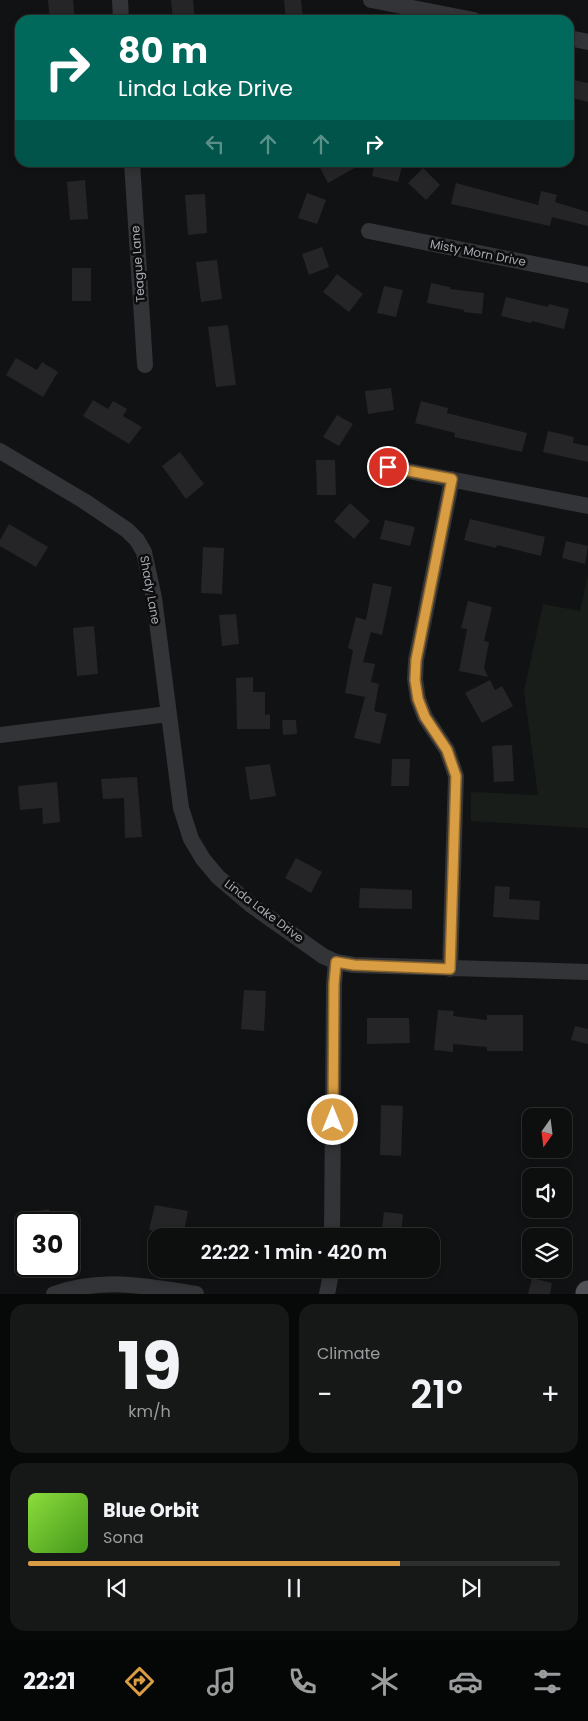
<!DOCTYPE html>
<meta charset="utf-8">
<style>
body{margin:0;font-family:Poppins,sans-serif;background:#161717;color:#f1f3f6;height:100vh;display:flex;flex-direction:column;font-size:19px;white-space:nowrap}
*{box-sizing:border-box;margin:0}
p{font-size:16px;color:#9a9c9e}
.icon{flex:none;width:28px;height:28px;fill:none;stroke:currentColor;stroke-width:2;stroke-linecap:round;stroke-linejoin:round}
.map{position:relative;height:1294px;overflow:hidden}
.drawer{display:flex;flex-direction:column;gap:10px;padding:10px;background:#070808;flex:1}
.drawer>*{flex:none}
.banner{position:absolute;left:15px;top:15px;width:559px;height:152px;border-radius:15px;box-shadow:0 2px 8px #0003,0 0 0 1px #2d2e2e;background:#00695c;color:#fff;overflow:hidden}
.needle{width:32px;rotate:194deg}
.tools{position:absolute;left:522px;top:1108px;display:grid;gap:10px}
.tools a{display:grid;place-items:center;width:50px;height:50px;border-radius:10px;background:#0d0e0e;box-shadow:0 2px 8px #0003,0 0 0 1px #2d2e2e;font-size:25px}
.speed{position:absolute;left:15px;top:1212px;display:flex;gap:10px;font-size:25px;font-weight:700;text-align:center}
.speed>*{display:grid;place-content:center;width:65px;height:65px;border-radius:50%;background:#0d0e0e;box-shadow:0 2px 8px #0003,0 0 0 1px #2d2e2e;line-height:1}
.speed .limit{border:2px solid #111;border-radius:8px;background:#fff;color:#111}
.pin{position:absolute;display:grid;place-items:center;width:42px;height:42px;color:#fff;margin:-21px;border:2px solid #fff;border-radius:50%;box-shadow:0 1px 5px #0007}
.me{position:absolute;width:55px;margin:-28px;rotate:0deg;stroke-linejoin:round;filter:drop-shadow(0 0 4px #0008)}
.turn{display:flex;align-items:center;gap:18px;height:105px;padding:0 20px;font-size:22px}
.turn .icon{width:65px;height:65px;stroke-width:2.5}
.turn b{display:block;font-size:35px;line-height:42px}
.lanes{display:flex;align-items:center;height:48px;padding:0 20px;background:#0003;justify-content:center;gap:25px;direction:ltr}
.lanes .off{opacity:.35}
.big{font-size:38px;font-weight:600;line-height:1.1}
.drawer .widget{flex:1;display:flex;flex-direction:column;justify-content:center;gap:8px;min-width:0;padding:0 18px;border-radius:15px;background:#161717}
.drawer .dial{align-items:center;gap:0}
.dial b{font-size:65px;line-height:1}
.song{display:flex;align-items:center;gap:15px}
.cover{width:60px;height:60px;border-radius:8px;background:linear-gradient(135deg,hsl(90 70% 55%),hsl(100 70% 35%))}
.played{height:5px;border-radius:2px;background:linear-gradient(90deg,#d99d43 70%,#2d2e2e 70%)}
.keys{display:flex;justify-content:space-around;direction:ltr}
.heat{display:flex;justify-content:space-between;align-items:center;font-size:28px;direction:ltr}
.drawer .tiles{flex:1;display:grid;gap:10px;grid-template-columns:1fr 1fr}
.widget:last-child{grid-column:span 2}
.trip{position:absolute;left:148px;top:1228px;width:292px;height:50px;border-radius:15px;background:#0d0e0e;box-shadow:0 2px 8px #0003,0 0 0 1px #2d2e2e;font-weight:600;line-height:50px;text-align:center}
.tabs{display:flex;height:80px;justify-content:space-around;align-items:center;background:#050606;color:#9a9c9e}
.tabs .icon{width:35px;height:35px}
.tabs .selected{color:#d99d43}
.tabs b{font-size:22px;color:#f1f3f6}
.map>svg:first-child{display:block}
</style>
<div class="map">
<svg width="588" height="1294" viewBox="0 0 588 1294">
<rect width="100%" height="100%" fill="#111213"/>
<path fill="#181d19" d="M 588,575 L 588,828 L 471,821 L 471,792 L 538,795 L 524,691 L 543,604 L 580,611 Z"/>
<path fill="#252527" d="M 48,0 L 73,0 L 75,20 L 50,20 Z
M 171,0 L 193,0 L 195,20 L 173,20 Z
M 284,0 L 301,0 L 303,20 L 286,20 Z
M 569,79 L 588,83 L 588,102 L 569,97 Z
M 329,162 L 365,162 L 328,183 L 320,168 Z
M 375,162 L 387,162 L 402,166 L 398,182 L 372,176 Z
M 423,168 L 440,185 L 426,200 L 408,183 Z
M 85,180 L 88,219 L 70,220 L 67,182 Z
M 456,183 L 538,205 L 541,191 L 557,195 L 555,202 L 588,212 L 588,226 L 552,217 L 550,226 L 451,204 Z
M 307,193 L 326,200 L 317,224 L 298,218 Z
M 205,194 L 207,233 L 188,235 L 185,195 Z
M 322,247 L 329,267 L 309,275 L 302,254 Z
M 217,260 L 222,299 L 201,302 L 196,262 Z
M 72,268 L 91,268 L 91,301 L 72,301 Z
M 337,274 L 363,294 L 349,312 L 323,292 Z
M 431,283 L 450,287 L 450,289 L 484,293 L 482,314 L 464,312 L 464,310 L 427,303 Z
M 384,286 L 403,290 L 396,317 L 377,313 Z
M 506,297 L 548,307 L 549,304 L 569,309 L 564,329 L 532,321 L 531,323 L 501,316 Z
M 228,325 L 236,385 L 216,387 L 208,327 Z
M 16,358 L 37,370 L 42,362 L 58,372 L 43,397 L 6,375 Z
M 391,388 L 394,410 L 368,414 L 365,391 Z
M 93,400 L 108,409 L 113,401 L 127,409 L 123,416 L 142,427 L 129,444 L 83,416 Z
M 421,401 L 448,408 L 447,413 L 527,433 L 522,452 L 454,437 L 455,433 L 415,423 Z
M 337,415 L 353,424 L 339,446 L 323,437 Z
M 548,431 L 574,437 L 573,443 L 588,446 L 588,462 L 543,452 Z
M 180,452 L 204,484 L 186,499 L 162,466 Z
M 316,460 L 335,460 L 336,495 L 317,495 Z
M 350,503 L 370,521 L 354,539 L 334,521 Z
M 470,519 L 545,537 L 541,556 L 497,545 L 496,548 L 464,540 Z
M 385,520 L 415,527 L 410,546 L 380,539 Z
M 9,524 L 48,547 L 36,567 L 0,546 L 0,540 Z
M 566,541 L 588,546 L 585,564 L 562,558 Z
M 203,547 L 224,548 L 222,594 L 201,593 Z
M 373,583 L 392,587 L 382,635 L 371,632 L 363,662 L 375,664 L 371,682 L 379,684 L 374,711 L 387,714 L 380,744 L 354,738 L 365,697 L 345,693 L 353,650 L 348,648 L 356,617 L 366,620 Z
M 468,601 L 492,607 L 484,641 L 489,642 L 484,668 L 488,677 L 459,671 L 467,629 L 461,628 Z
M 236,614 L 239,644 L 222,646 L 219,615 Z
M 94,626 L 98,674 L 77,676 L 73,628 Z
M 253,677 L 253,692 L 265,692 L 265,715 L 270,714 L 270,729 L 237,729 L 236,678 Z
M 490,680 L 495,690 L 502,686 L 513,706 L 482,723 L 465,693 Z
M 282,720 L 296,720 L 297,734 L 283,735 Z
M 512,745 L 514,781 L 494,782 L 492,746 Z
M 392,759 L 410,759 L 409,786 L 391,786 Z
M 270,764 L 276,796 L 250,800 L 245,767 Z
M 137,777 L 142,837 L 125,838 L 124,798 L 103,799 L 101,779 Z
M 57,782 L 60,822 L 43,824 L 42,808 L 20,810 L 18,786 Z
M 296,858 L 322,872 L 311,893 L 285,878 Z
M 495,886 L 510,887 L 509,899 L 540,901 L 539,920 L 493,917 Z
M 360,888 L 412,890 L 412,909 L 359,908 Z
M 244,990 L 266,991 L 264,1031 L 241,1029 Z
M 438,1010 L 454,1011 L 453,1016 L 487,1020 L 487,1015 L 523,1015 L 523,1051 L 487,1051 L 487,1047 L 453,1044 L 453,1052 L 434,1050 Z
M 367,1018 L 409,1018 L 410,1043 L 367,1044 Z
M 575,1026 L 588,1029 L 588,1044 L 571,1040 Z
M 381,1105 L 403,1106 L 401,1156 L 380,1155 Z
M 155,1205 L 188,1211 L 183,1236 L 149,1230 Z
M 49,1209 L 52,1224 L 38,1224 L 36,1211 Z
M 384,1212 L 403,1214 L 401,1236 L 381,1236 Z
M 532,1278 L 552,1283 L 550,1294 L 528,1294 Z"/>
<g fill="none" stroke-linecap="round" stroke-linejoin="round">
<path stroke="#333437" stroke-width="16" d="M 120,0 L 121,20
M 371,0 L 474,20
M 569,38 L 588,42
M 132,162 L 145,365
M 369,231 L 588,275
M 0,451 L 84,501 L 127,530 L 137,540 L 144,552 L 154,598 L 181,808 L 191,839 L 203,859 L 218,877 L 251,905 L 323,956 L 336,962 L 354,965 L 588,972
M 388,467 L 588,506
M 0,735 L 168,714
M 450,969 L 456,776 L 447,750 L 425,717 L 418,699 L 415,679 L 416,660 L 452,479
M 332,1236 L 334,984 L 336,962
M 54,1294 C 103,1277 147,1286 196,1294
M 327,1294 L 332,1269"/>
<path stroke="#4f5156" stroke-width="25" d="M 588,1294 L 588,1293"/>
</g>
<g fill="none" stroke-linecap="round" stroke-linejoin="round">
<defs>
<path id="route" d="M 333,1120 L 334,984 L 336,962 L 354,965 L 450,969 L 456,776 L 447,750 L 425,717 L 418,699 L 415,680 L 416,660 L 452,479 L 388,467"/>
</defs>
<use href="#route" stroke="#8d662c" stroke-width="12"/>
<use href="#route" stroke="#d99d43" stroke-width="9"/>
</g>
<g text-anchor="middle" stroke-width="5" stroke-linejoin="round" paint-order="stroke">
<g font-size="12" fill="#a5a9b1" stroke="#0d0d0e">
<text transform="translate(478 253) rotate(11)" y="4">Misty Morn Drive</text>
<text transform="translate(138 264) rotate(-94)" y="4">Teague Lane</text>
<text transform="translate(150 590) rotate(80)" y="4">Shady Lane</text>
<text transform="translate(264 911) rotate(37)" y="4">Linda Lake Drive</text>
</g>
</g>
</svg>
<div class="tools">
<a><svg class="needle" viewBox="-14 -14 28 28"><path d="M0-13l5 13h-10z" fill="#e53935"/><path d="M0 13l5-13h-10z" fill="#9a9c9e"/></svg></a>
<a><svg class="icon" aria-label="sound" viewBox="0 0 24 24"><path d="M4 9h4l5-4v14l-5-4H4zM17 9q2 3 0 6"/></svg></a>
<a><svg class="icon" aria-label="layers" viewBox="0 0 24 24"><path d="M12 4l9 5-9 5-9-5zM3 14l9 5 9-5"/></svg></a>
</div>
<div class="speed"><div class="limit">30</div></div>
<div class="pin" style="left:388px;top:467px;background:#d93025"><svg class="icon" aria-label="arrive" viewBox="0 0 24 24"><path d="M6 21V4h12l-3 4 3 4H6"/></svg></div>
<svg class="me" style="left:333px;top:1120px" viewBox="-20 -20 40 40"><circle r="17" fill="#d99d43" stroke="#fff" stroke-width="3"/><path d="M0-11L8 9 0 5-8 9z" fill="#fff"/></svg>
<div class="trip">22:22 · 1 min · 420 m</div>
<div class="banner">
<div class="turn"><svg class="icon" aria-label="right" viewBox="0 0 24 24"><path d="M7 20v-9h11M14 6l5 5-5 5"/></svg><div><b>80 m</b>Linda Lake Drive</div></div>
<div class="lanes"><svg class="icon off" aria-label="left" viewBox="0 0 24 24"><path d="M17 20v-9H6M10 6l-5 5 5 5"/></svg><svg class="icon off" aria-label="ahead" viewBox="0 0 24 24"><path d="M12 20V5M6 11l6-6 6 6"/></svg><svg class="icon off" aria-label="ahead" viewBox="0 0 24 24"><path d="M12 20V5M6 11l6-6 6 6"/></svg><svg class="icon" aria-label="right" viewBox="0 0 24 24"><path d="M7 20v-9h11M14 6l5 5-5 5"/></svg></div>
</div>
</div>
<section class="drawer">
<div class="tiles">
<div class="widget dial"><b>19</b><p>km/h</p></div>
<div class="widget"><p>Climate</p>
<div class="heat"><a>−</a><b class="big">21°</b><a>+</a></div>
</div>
<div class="widget">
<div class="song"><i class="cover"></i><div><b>Blue Orbit</b><p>Sona</p></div></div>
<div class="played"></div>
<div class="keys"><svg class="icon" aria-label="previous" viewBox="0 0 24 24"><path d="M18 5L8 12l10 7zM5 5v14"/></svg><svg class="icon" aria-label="pause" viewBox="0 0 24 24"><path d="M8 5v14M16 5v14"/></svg><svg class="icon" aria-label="next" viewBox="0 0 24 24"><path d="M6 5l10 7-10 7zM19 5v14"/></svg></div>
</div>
</div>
</section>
<nav class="tabs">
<b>22:21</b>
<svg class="icon selected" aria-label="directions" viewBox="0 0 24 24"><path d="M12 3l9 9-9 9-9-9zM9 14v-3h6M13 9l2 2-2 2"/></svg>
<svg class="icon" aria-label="music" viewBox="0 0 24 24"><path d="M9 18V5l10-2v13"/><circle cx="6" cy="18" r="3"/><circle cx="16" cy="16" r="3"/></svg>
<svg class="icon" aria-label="phone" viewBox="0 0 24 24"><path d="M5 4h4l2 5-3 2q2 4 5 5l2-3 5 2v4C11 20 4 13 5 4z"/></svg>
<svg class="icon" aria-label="climate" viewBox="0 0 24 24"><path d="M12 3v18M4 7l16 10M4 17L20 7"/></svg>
<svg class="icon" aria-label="car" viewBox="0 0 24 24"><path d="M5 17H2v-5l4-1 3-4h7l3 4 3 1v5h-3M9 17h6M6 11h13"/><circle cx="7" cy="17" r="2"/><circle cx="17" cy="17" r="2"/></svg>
<svg class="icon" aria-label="filters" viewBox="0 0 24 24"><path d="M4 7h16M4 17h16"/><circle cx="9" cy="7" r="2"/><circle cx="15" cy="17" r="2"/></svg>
</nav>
